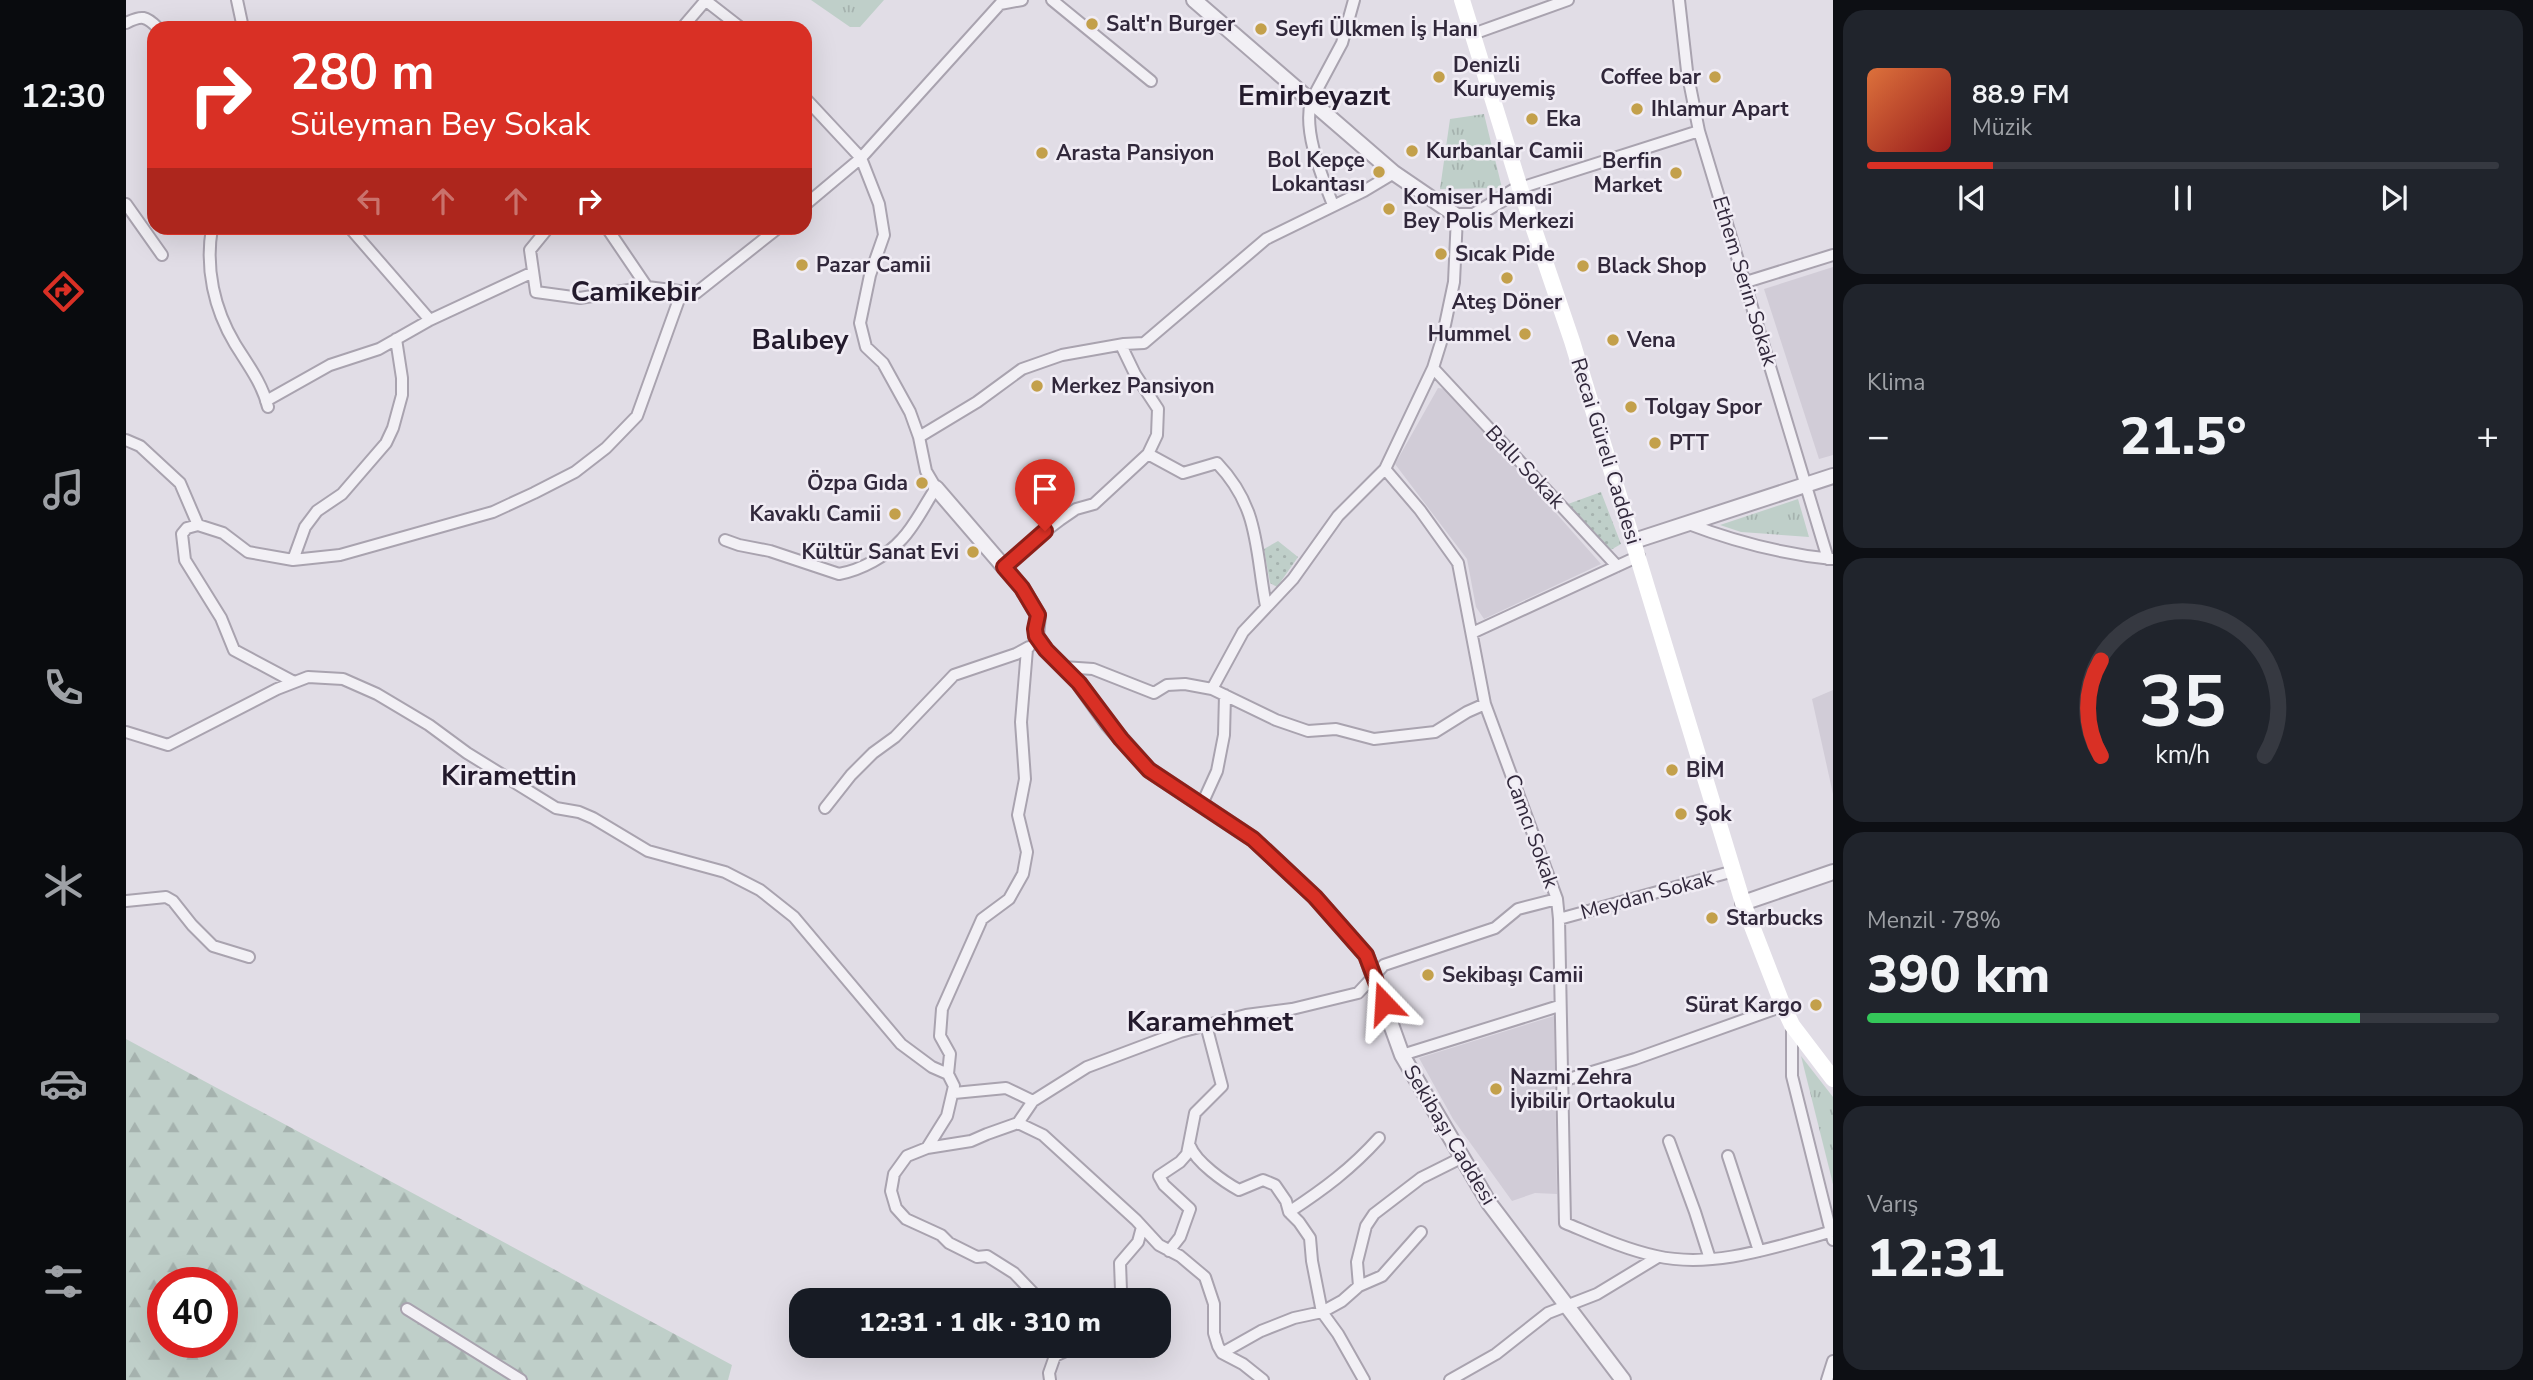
<!DOCTYPE html>
<html lang="tr">
<meta charset="utf-8">
<style>
body{margin:0;font-family:"Nunito Sans",sans-serif;background:#20242c;color:#f1f3f6;height:100vh;display:flex;flex-direction:column;font-size:26px;white-space:nowrap}
*{box-sizing:border-box;margin:0}
p{font-size:23px;color:#9ea1a6}
.icon{flex:none;width:38px;height:38px;fill:none;stroke:currentColor;stroke-width:2;stroke-linecap:round;stroke-linejoin:round}
.map{position:relative;flex:1;overflow:hidden}
.panel{display:flex;flex-direction:column;gap:10px;padding:10px;background:#0d0f14;width:700px}
.panel>*{flex:none}
.banner{position:absolute;left:21px;top:21px;width:665px;height:214px;border-radius:21px;box-shadow:0 7px 28px #0002;background:#d93025;color:#fff;overflow:hidden}
.speed{position:absolute;left:21px;top:1267px;display:flex;gap:14px;font-size:35px;font-weight:700;text-align:center}
.speed>*{display:grid;place-content:center;width:91px;height:91px;border-radius:50%;background:#171b24;box-shadow:0 7px 28px #0002;line-height:1}
.speed .limit{border:10px solid #d22;background:#fff;color:#111}
.pin{position:absolute;display:grid;place-items:center;width:60px;height:60px;color:#fff;margin:-72px -30px;border-radius:50% 50% 50% 0;rotate:-45deg;box-shadow:0 0 7px #0007}
.pin .icon{rotate:45deg}
.me{position:absolute;width:77px;margin:-38px;rotate:340deg;stroke-linejoin:round;filter:drop-shadow(0 0 5px #0008)}
.turn{display:flex;align-items:center;gap:24px;height:147px;padding:0 28px;font-size:32px}
.turn .icon{width:91px;height:91px;stroke-width:2.5}
.turn b{display:block;font-size:49px;line-height:60px}
.lanes{display:flex;align-items:center;height:66px;padding:0 28px;background:#0003;justify-content:center;gap:35px;direction:ltr}
.lanes .off{opacity:.35}
.big{font-size:52px;font-weight:800;line-height:1.1}
.panel .card{flex:1;display:flex;flex-direction:column;justify-content:center;gap:10px;min-width:0;padding:0 24px;border-radius:21px;background:#20242c}
.panel .dial{align-items:center;gap:0}
.dial svg{height:182px;overflow:visible;fill:none;stroke:#363941;stroke-width:7;stroke-linecap:round;text-anchor:middle}
.dial text{fill:#f1f3f6;stroke:none}
.song{display:flex;align-items:center;gap:21px}
.cover{width:84px;height:84px;border-radius:10px;background:linear-gradient(135deg,hsl(20 70% 55%),hsl(0 70% 35%))}
.played{height:7px;border-radius:4px;background:linear-gradient(90deg,#d93025 20%,#363941 20%)}
.keys{display:flex;justify-content:space-around;direction:ltr}
.heat{display:flex;justify-content:space-between;align-items:center;font-size:38px;direction:ltr}
.charge{height:10px;border-radius:5px;background:linear-gradient(90deg,#34c759 78%,#363941 0)}
.trip{position:absolute;left:663px;top:1288px;width:382px;height:70px;border-radius:21px;background:#171b24;box-shadow:0 7px 28px #0002;font-weight:800;line-height:70px;text-align:center}
main{display:flex;flex:1;min-height:0}
.tabs{display:flex;flex-direction:column;width:126px;justify-content:space-around;align-items:center;background:#090b0e;color:#9ea1a6}
.tabs .icon{width:49px;height:49px}
.tabs .current{color:#d93025}
.tabs b{font-size:32px;color:#f1f3f6}
.map>svg:first-child{display:block}
</style>
<main>
<nav class="tabs">
<b>12:30</b>
<svg class="icon current" aria-label="directions" viewBox="0 0 24 24"><path d="M12 3l9 9-9 9-9-9zM9 14v-3h6M13 9l2 2-2 2"/></svg>
<svg class="icon" aria-label="music" viewBox="0 0 24 24"><path d="M9 18V5l10-2v13"/><circle cx="6" cy="18" r="3"/><circle cx="16" cy="16" r="3"/></svg>
<svg class="icon" aria-label="phone" viewBox="0 0 24 24"><path d="M5 4h4l2 5-3 2q2 4 5 5l2-3 5 2v4C11 20 4 13 5 4z"/></svg>
<svg class="icon" aria-label="climate" viewBox="0 0 24 24"><path d="M12 3v18M4 7l16 10M4 17L20 7"/></svg>
<svg class="icon" aria-label="car" viewBox="0 0 24 24"><path d="M5 17H2v-5l4-1 3-4h7l3 4 3 1v5h-3M9 17h6M6 11h13"/><circle cx="7" cy="17" r="2"/><circle cx="17" cy="17" r="2"/></svg>
<svg class="icon" aria-label="filters" viewBox="0 0 24 24"><path d="M4 7h16M4 17h16"/><circle cx="9" cy="7" r="2"/><circle cx="15" cy="17" r="2"/></svg>
</nav>
<div class="map">
<svg width="1707" height="1380" viewBox="0 0 1707 1380">
<defs>
<pattern id="grass-dots" width="8" height="8" patternUnits="userSpaceOnUse" patternTransform="scale(1.75)"><rect width="8" height="8" fill="#bfcfc9"/><path d="M2 2h.1M6 6h.1" fill="none" stroke="#a5b2ae" stroke-width="1.8" stroke-linecap="round"/></pattern>
<pattern id="forest-firs" width="22" height="20" patternUnits="userSpaceOnUse" patternTransform="scale(1.75)"><rect width="22" height="20" fill="#bfcfc9"/><path d="M5 1l3.5 6h-7zM16 11l3.5 6h-7z" fill="#a5b2ae"/></pattern>
<pattern id="park-tufts" width="24" height="20" patternUnits="userSpaceOnUse" patternTransform="scale(1.75)"><rect width="24" height="20" fill="#bfcfc9"/><path d="M3 7l-1-3M5 7V3M7 7l1-3M15 17l-1-3M17 17v-4M19 17l1-3" fill="none" stroke="#a5b2ae"/></pattern>
</defs>
<rect width="100%" height="100%" fill="#e1dde6"/>
<path fill="#d1ccd7" d="M 1707,267 L 1707,455 L 1693,459 L 1638,289 Z
M 1312,388 L 1320,389 L 1475,564 L 1358,619 L 1350,607 L 1341,559 L 1269,464 Z
M 1707,690 L 1707,794 L 1686,699 Z
M 1428,1016 L 1431,1194 L 1409,1193 L 1386,1201 L 1327,1119 L 1293,1058 Z"/>
<path fill="url(#grass-dots)" d="M 1475,492 L 1495,544 L 1483,551 L 1442,504 Z
M 1152,541 L 1172,557 L 1151,587 L 1144,583 L 1138,549 Z"/>
<path fill="url(#forest-firs)" fill-rule="evenodd" d="M 0,1039 L 606,1365 L 602,1380 L 0,1380 ZM 37,1283 L 96,1283 L 96,1342 L 37,1342 Z"/>
<path fill="url(#park-tufts)" d="M 685,0 L 758,0 L 734,27 L 724,27 Z
M 1358,114 L 1376,188 L 1314,189 L 1324,119 Z
M 1672,499 L 1683,537 L 1615,532 L 1594,525 Z
M 1675,1056 L 1707,1097 L 1707,1184 Z"/>
<g fill="none" stroke-linecap="round" stroke-linejoin="round">
<defs>
<path id="minor" d="M 111,0 L 117,28
M 579,0 L 615,28
M 926,0 L 1025,81
M 1553,0 L 1561,71 L 1573,131 L 1702,559
M 0,23 C 16,15 20,16 32,28
M 556,28 L 580,0
M 1347,34 L 1442,0
M 1394,188 L 1573,131
M 0,204 L 36,255
M 679,205 L 735,158 L 874,4 L 896,0
M 1207,205 C 1196,176 1177,133 1185,101 L 1216,43 L 1228,0
M 86,228 C 79,268 88,309 109,344 C 122,365 136,383 142,407
M 224,228 L 304,320
M 422,228 L 404,250 L 410,292 L 454,298 L 521,287
M 481,228 L 521,287 L 570,293 L 652,228
M 1620,282 L 1707,255
M 1307,368 L 1491,566
M 140,401 L 204,365 L 253,349 L 304,320 L 407,272
M 793,437 L 851,402 L 896,369 L 936,355 L 998,344 L 1018,343 L 1140,239 L 1238,191 L 1268,173
M 0,440 L 14,446 L 54,483 L 72,525
M 1022,454 L 1057,473 L 1091,463 C 1134,508 1129,549 1140,606
M 1259,469 L 1294,510 L 1332,563 L 1359,704 L 1431,899 L 1433,919 L 1439,1223 C 1468,1235 1498,1249 1530,1256 C 1587,1269 1649,1247 1704,1232
M 1560,523 C 1607,541 1656,554 1706,559
M 599,540 L 613,545 L 644,551 L 713,574 C 735,570 761,556 776,539 C 790,524 799,504 810,488 L 800,471 L 793,437 L 784,412 L 757,363 L 740,347 L 734,323 L 744,275 L 758,235 L 753,204 L 735,158 L 679,98
M 167,560 L 179,527 L 191,511 L 216,494 L 260,443 L 267,428 L 276,395 L 276,378 L 270,339
M 879,567 L 905,542 L 934,520 L 950,509 L 968,504 L 1022,454 L 1031,435 L 1032,409 L 1009,374 L 995,345
M 1346,633 L 1513,556
M 937,667 L 967,669 L 1028,693 L 1041,685 L 1059,684 L 1086,689 L 1150,720 L 1182,731 L 1210,729 L 1248,739 L 1309,732 L 1341,712 L 1359,704
M 168,682 L 108,650 L 95,618 L 59,560 L 56,534 L 61,528 L 72,525 L 97,533 L 122,552 L 167,560 L 214,555 L 367,512 L 408,493 L 449,472 L 480,448 L 511,416 L 556,291
M 1086,689 L 1117,632 L 1167,579 L 1212,516 L 1259,469 L 1307,368 L 1316,339 L 1328,282 L 1331,216
M 0,732 L 42,745 L 151,689 L 182,677 L 217,679 L 251,694 L 303,725 L 341,753 L 430,808 L 453,812 L 467,818 L 522,851 L 599,872 L 634,890 L 668,917 L 775,1044 L 806,1067 L 822,1074 L 828,1086 L 821,1116 L 801,1148 L 781,1156 L 768,1174 L 765,1191 L 770,1208 L 780,1219 L 815,1235 L 823,1243 L 851,1257 L 861,1256 L 888,1273 L 914,1300
M 1076,804 L 1091,771 L 1098,735 L 1099,695
M 699,808 L 725,775 L 747,753 L 769,737 L 828,675 L 890,654 L 903,647
M 0,901 L 40,897 L 47,901 L 66,925 L 87,946 L 123,957
M 1433,919 L 1608,871
M 1666,1025 L 1666,1076 L 1707,1240
M 1276,1055 L 1433,1006
M 822,1074 L 824,1054 L 814,1036 L 816,1009 L 856,919 L 883,899 L 897,874 L 901,852 L 892,815 L 899,779 L 895,722 L 901,649
M 1436,1081 L 1509,1059 L 1657,1006
M 828,1093 L 880,1088 L 907,1101 L 961,1067 L 1054,1032 L 1120,1015 L 1166,1009 L 1232,993 L 1258,965 L 1369,928 L 1392,909 L 1431,899
M 892,1123 L 917,1135 L 1010,1220 L 1033,1245 L 1054,1256 L 1079,1277 L 1088,1304 L 1088,1333 L 1092,1346 L 1096,1353 L 1117,1364 L 1137,1380
M 1543,1141 L 1569,1212 L 1584,1259
M 1064,1146 C 1070,1162 1098,1182 1113,1190 L 1137,1180 L 1149,1185 L 1160,1201 L 1163,1212 L 1173,1222 L 1184,1238 L 1186,1261 L 1196,1312 L 1212,1334 L 1238,1380
M 801,1148 L 845,1141 L 861,1134 L 892,1123 L 907,1101
M 1602,1156 L 1633,1251
M 1163,1212 C 1198,1189 1225,1169 1253,1138
M 1043,1251 L 1054,1237 L 1064,1209 L 1038,1185 L 1033,1176 L 1054,1162 L 1061,1154 L 1069,1113 L 1096,1086 L 1080,1025
M 1233,1286 L 1231,1262 L 1240,1226 L 1248,1214 L 1295,1178 L 1335,1158
M 992,1300 L 995,1290 L 994,1263 L 1012,1242 L 1016,1227
M 281,1309 L 395,1380
M 1096,1353 L 1135,1331 L 1168,1318 L 1196,1312 L 1216,1301 L 1233,1286 L 1256,1276 L 1295,1232
M 924,1380 L 923,1373 L 929,1356 L 940,1351 L 939,1346
M 1324,1380 L 1370,1354 L 1422,1313 L 1471,1294 L 1532,1257
M 1701,1380 L 1707,1361"/>
<path id="tertiary" d="M 1068,0 L 1268,173 L 1331,216 L 1348,216 L 1394,188
M 810,488 L 896,588 L 912,615 L 910,636 L 920,650 L 953,683 L 982,724 L 1023,770 L 1127,839 L 1189,897 L 1240,955 L 1276,1055 L 1363,1203 L 1497,1380
M 1508,541 L 1707,476
M 1617,903 L 1707,872"/>
</defs>
<use href="#minor" stroke="#a9a3af" stroke-width="14"/>
<use href="#tertiary" stroke="#a9a3af" stroke-width="18"/>
<use href="#minor" stroke="#f2f0f5" stroke-width="10"/>
<use href="#tertiary" stroke="#f2f0f5" stroke-width="14"/>
<path stroke="#fff" stroke-width="16" d="M 1336,0 L 1394,188 L 1446,341 L 1617,903 L 1657,1006 L 1666,1025 L 1707,1079"/>
</g>
<g fill="none" stroke-linecap="round" stroke-linejoin="round">
<defs>
<path id="route" d="M 919,531 L 878,567 L 896,588 L 912,615 L 909,629 L 910,636 L 920,650 L 953,683 L 995,739 L 1023,770 L 1127,839 L 1189,897 L 1240,955 L 1258,1003"/>
</defs>
<use href="#route" stroke="#8d1f18" stroke-width="18"/>
<use href="#route" stroke="#d93025" stroke-width="12"/>
</g>
<g fill="#c3a04b" stroke="#f0ecf4" stroke-width="2.5">
<circle cx="966" cy="24" r="7"/>
<circle cx="1135" cy="29" r="7"/>
<circle cx="1313" cy="77" r="7"/>
<circle cx="1589" cy="77" r="7"/>
<circle cx="1511" cy="109" r="7"/>
<circle cx="1406" cy="119" r="7"/>
<circle cx="1286" cy="151" r="7"/>
<circle cx="916" cy="153" r="7"/>
<circle cx="1253" cy="172" r="7"/>
<circle cx="1550" cy="173" r="7"/>
<circle cx="1263" cy="209" r="7"/>
<circle cx="1315" cy="254" r="7"/>
<circle cx="676" cy="265" r="7"/>
<circle cx="1457" cy="266" r="7"/>
<circle cx="1381" cy="278" r="7"/>
<circle cx="1399" cy="334" r="7"/>
<circle cx="1487" cy="340" r="7"/>
<circle cx="911" cy="386" r="7"/>
<circle cx="1505" cy="407" r="7"/>
<circle cx="1529" cy="443" r="7"/>
<circle cx="796" cy="483" r="7"/>
<circle cx="769" cy="514" r="7"/>
<circle cx="847" cy="552" r="7"/>
<circle cx="1546" cy="770" r="7"/>
<circle cx="1555" cy="814" r="7"/>
<circle cx="1586" cy="918" r="7"/>
<circle cx="1302" cy="975" r="7"/>
<circle cx="1690" cy="1005" r="7"/>
<circle cx="1370" cy="1089" r="7"/>
</g>
<g text-anchor="middle" stroke-width="5" stroke-linejoin="round" paint-order="stroke">
<g font-size="21" font-weight="bold" fill="#31283b" stroke="#f0ecf4" text-anchor="start">
<text x="980" y="31">Salt'n Burger</text>
<text x="1149" y="36">Seyfi Ülkmen İş Hanı</text>
<text x="1327" y="72">Denizli<tspan x="1327" dy="24">Kuruyemiş</tspan></text>
<text x="1575" y="84" text-anchor="end">Coffee bar</text>
<text x="1525" y="116">Ihlamur Apart</text>
<text x="1420" y="126">Eka</text>
<text x="1300" y="158">Kurbanlar Camii</text>
<text x="930" y="160">Arasta Pansiyon</text>
<text x="1239" y="167" text-anchor="end">Bol Kepçe<tspan x="1239" dy="24">Lokantası</tspan></text>
<text x="1536" y="168" text-anchor="end">Berfin<tspan x="1536" dy="24">Market</tspan></text>
<text x="1277" y="204">Komiser Hamdi<tspan x="1277" dy="24">Bey Polis Merkezi</tspan></text>
<text x="1329" y="261">Sıcak Pide</text>
<text x="690" y="272">Pazar Camii</text>
<text x="1471" y="273">Black Shop</text>
<text x="1381" y="309" text-anchor="middle">Ateş Döner</text>
<text x="1385" y="341" text-anchor="end">Hummel</text>
<text x="1501" y="347">Vena</text>
<text x="925" y="393">Merkez Pansiyon</text>
<text x="1519" y="414">Tolgay Spor</text>
<text x="1543" y="450">PTT</text>
<text x="782" y="490" text-anchor="end">Özpa Gıda</text>
<text x="755" y="521" text-anchor="end">Kavaklı Camii</text>
<text x="833" y="559" text-anchor="end">Kültür Sanat Evi</text>
<text x="1560" y="777">BİM</text>
<text x="1569" y="821">Şok</text>
<text x="1600" y="925">Starbucks</text>
<text x="1316" y="982">Sekibaşı Camii</text>
<text x="1676" y="1012" text-anchor="end">Sürat Kargo</text>
<text x="1384" y="1084">Nazmi Zehra<tspan x="1384" dy="24">İyibilir Ortaokulu</tspan></text>
</g>
<g font-size="21" fill="#31283b" stroke="#f0ecf4">
<text transform="translate(1619 281) rotate(73)" y="7">Ethem Serin Sokak</text>
<text transform="translate(1480 451) rotate(73)" y="7">Recai Güreli Caddesi</text>
<text transform="translate(1399 467) rotate(47)" y="7">Ballı Sokak</text>
<text transform="translate(1406 831) rotate(70)" y="7">Camcı Sokak</text>
<text transform="translate(1521 895) rotate(-15)" y="7">Meydan Sokak</text>
<text transform="translate(1324 1135) rotate(59)" y="7">Sekibaşı Caddesi</text>
</g>
<g font-size="28" font-weight="bold" fill="#231a2c" stroke="#f0ecf4">
<text x="1188" y="105">Emirbeyazıt</text>
<text x="510" y="301">Camikebir</text>
<text x="674" y="349">Balıbey</text>
<text x="383" y="785">Kiramettin</text>
<text x="1084" y="1031">Karamehmet</text>
</g>
</g>
</svg>
<div class="speed"><div class="limit">40</div></div>
<div class="pin" style="left:919px;top:531px;background:#d93025"><svg class="icon" aria-label="arrive" viewBox="0 0 24 24"><path d="M6 21V4h12l-3 4 3 4H6"/></svg></div>
<svg class="me" style="left:1258px;top:1003px" viewBox="-20 -20 40 40"><path d="M0-17L14 15 0 8-14 15z" fill="#d93025" stroke="#fff" stroke-width="4"/></svg>
<div class="trip">12:31 · 1 dk · 310 m</div>
<div class="banner">
<div class="turn"><svg class="icon" aria-label="right" viewBox="0 0 24 24"><path d="M7 20v-9h11M14 6l5 5-5 5"/></svg><div><b>280 m</b>Süleyman Bey Sokak</div></div>
<div class="lanes"><svg class="icon off" aria-label="left" viewBox="0 0 24 24"><path d="M17 20v-9H6M10 6l-5 5 5 5"/></svg><svg class="icon off" aria-label="ahead" viewBox="0 0 24 24"><path d="M12 20V5M6 11l6-6 6 6"/></svg><svg class="icon off" aria-label="ahead" viewBox="0 0 24 24"><path d="M12 20V5M6 11l6-6 6 6"/></svg><svg class="icon" aria-label="right" viewBox="0 0 24 24"><path d="M7 20v-9h11M14 6l5 5-5 5"/></svg></div>
</div>
</div>
<section class="panel">
<div class="card">
<div class="song"><i class="cover"></i><div><b>88.9 FM</b><p>Müzik</p></div></div>
<div class="played"></div>
<div class="keys"><svg class="icon" aria-label="previous" viewBox="0 0 24 24"><path d="M18 5L8 12l10 7zM5 5v14"/></svg><svg class="icon" aria-label="pause" viewBox="0 0 24 24"><path d="M8 5v14M16 5v14"/></svg><svg class="icon" aria-label="next" viewBox="0 0 24 24"><path d="M6 5l10 7-10 7zM19 5v14"/></svg></div>
</div>
<div class="card"><p>Klima</p>
<div class="heat"><a>−</a><b class="big">21.5°</b><a>+</a></div>
</div>
<div class="card dial"><svg viewBox="0 0 100 80">
<path d="M14 69A42 42 0 1 1 86 69"/>
<path d="M14 69A42 42 0 0 1 14 27" stroke="#d93025"/>
<text x="50" y="56" font-size="32" font-weight="700">35</text>
<text x="50" y="72" font-size="11">km/h</text>
</svg></div>
<div class="card"><p>Menzil · 78%</p><b class="big">390 km</b><div class="charge"></div></div>
<div class="card"><p>Varış</p><b class="big">12:31</b></div>
</section>
</main>
